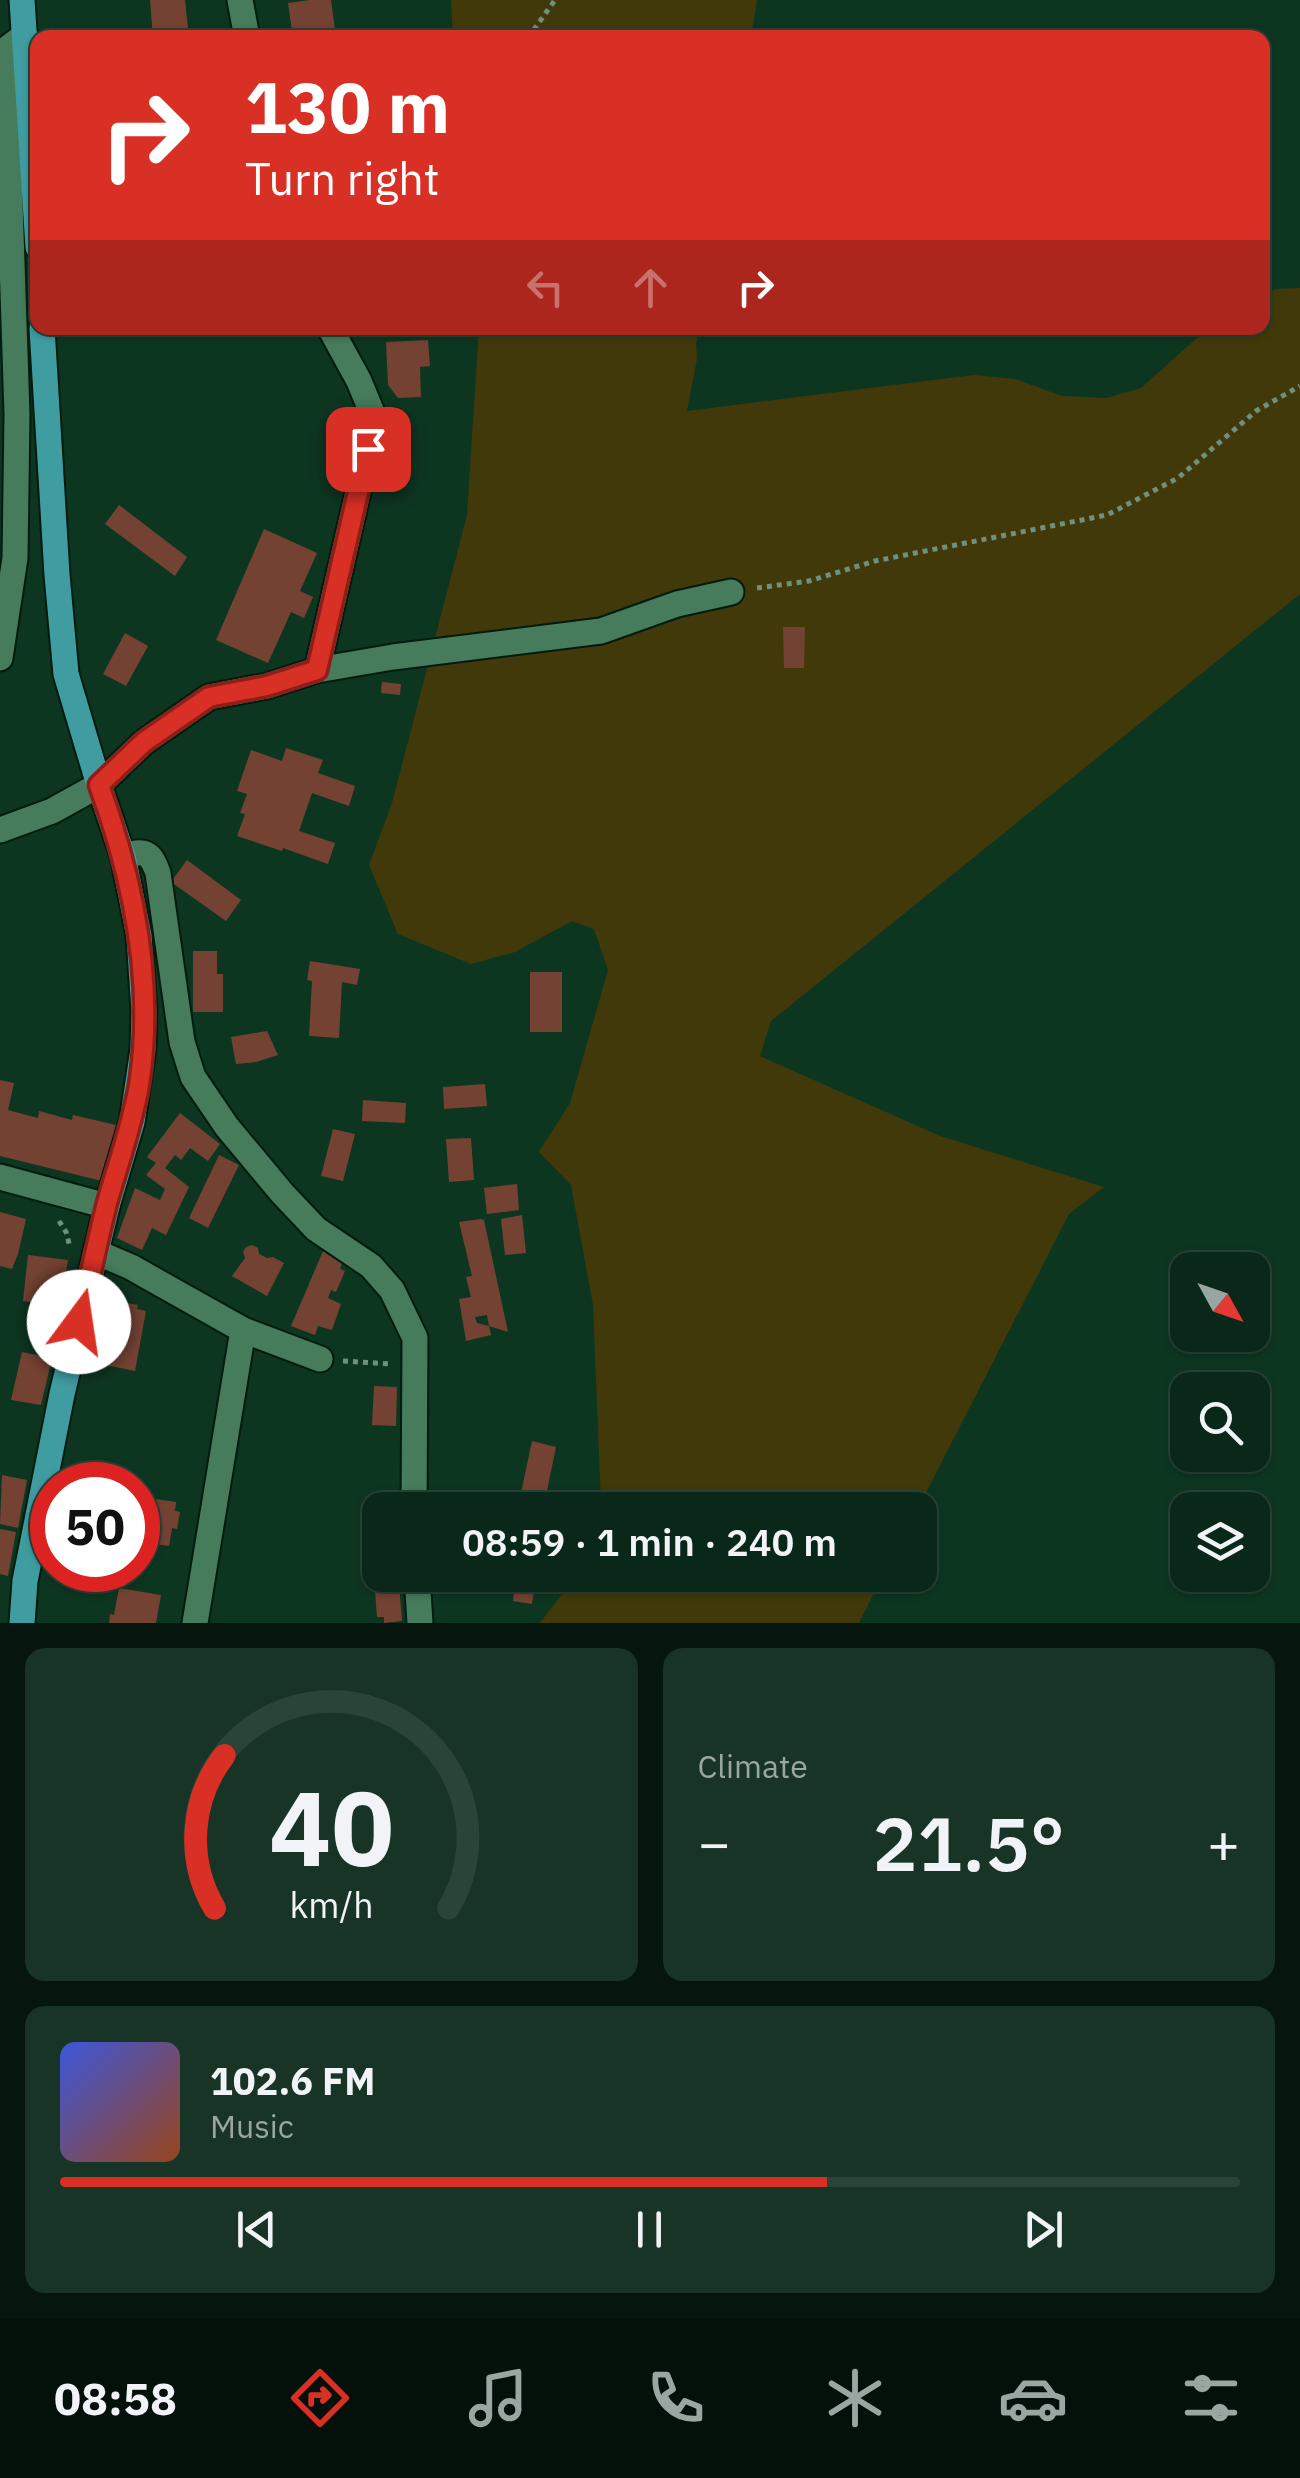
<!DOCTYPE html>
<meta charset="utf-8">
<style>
body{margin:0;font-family:"IBM Plex Sans",sans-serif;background:#183426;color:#f1f3f6;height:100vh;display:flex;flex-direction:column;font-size:38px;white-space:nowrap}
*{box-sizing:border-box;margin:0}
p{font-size:32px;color:#99a6a2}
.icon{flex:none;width:55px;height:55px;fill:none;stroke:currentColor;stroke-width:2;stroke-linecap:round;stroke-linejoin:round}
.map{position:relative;height:1623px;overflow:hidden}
.side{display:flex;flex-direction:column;gap:25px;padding:25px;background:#06160e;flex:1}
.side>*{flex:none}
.guide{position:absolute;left:30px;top:30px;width:1240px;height:305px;border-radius:20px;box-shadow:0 2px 8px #0004,0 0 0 2px #2a4438;background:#d93025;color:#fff;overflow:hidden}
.needle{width:65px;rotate:130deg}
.tools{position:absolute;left:1170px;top:1252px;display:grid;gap:20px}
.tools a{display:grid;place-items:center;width:100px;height:100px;border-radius:20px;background:#0a2819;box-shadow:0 2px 8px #0004,0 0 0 2px #2a4438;font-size:50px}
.speed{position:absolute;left:30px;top:1462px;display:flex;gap:20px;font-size:50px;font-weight:700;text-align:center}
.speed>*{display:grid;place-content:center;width:130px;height:130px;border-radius:50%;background:#0a2819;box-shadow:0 2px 8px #0004,0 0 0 2px #2a4438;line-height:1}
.speed .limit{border:15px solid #d22;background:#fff;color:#111}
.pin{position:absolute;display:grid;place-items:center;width:85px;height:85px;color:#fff;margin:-42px;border-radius:20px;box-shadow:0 5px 15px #0006}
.me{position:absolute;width:110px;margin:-55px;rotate:14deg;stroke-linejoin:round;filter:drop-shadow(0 0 8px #0008)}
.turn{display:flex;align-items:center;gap:35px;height:210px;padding:0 50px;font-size:45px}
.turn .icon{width:130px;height:130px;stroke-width:2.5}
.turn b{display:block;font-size:70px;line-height:85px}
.lanes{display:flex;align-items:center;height:95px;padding:0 50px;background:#0003;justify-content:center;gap:50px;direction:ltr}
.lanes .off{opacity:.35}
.big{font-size:75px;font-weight:600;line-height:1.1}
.side .widget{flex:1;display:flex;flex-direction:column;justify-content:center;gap:15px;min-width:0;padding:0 35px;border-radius:20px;background:#183426}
.side .dial{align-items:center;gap:0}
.dial svg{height:260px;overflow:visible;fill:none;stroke:#2a4438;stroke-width:7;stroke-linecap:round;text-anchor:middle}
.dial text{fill:#f1f3f6;stroke:none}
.song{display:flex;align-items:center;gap:30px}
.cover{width:120px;height:120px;border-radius:15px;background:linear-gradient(135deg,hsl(230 70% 55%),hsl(20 70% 35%))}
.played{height:10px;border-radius:5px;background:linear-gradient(90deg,#d93025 65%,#2a4438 65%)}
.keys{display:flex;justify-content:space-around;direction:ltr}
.heat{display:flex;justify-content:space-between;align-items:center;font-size:55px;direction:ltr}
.side .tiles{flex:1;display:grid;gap:25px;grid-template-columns:1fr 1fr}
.widget:last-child{grid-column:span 2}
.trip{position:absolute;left:362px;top:1492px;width:575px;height:100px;border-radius:20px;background:#0a2819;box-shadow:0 2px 8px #0004,0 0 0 2px #2a4438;font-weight:600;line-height:100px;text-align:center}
.menu{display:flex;height:160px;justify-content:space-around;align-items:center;background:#04100a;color:#99a6a2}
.menu .icon{width:70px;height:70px}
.menu .active{color:#d93025}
.menu b{font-size:45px;color:#f1f3f6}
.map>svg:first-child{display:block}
</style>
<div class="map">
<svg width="1300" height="1623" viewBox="0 0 1300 1623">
<rect width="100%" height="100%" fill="#0d3621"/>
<path fill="#42390b" d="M 451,0 L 757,0 L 751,37 L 453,38 Z
M 1300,288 L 1300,594 L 771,1021 L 760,1056 L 940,1136 L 1104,1187 L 1069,1214 L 917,1510 L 599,1510 L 601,1503 L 593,1305 L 571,1185 L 539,1152 L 570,1103 L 608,970 L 594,929 L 572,921 L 515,952 L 471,964 L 398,934 L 369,865 L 392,803 L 467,515 L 479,328 L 699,328 L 696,344 L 697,359 L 687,411 L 974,375 L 1015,379 L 1062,396 L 1107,398 L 1141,388 L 1208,328 L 1262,328 L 1263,296 L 1275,289 Z
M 576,1575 L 883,1575 L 859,1623 L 540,1623 Z"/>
<path fill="#744233" d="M 150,0 L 185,0 L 189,38 L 153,38 Z
M 310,0 L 331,0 L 336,38 L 293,38 L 288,3 Z
M 428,340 L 430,366 L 420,367 L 421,397 L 398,398 L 388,385 L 386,342 Z
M 119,505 L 187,557 L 175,576 L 105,524 Z
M 264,529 L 317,553 L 300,591 L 313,597 L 304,618 L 291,612 L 268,663 L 216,640 Z
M 783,627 L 805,627 L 804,668 L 784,668 Z
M 125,633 L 148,646 L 126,686 L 103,674 Z
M 382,682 L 401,684 L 400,695 L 381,693 Z
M 286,748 L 323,760 L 318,773 L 355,786 L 349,806 L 312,793 L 299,831 L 335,843 L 328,864 L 283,848 L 282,851 L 237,836 L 245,814 L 240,813 L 247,794 L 237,791 L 251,750 L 282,761 Z
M 187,860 L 241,900 L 226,921 L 171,882 Z
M 193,951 L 217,951 L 217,974 L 223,974 L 223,1012 L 193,1012 Z
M 310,961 L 360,969 L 357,985 L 342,982 L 339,1038 L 309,1036 L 312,981 L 307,980 Z
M 530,972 L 562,972 L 562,1032 L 530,1032 Z
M 267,1031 L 278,1055 L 256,1062 L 236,1064 L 231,1037 Z
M 0,1080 L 14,1083 L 8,1110 L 38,1118 L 39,1111 L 72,1120 L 73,1115 L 116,1125 L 102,1181 L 0,1156 Z
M 485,1084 L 487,1106 L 444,1109 L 443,1087 Z
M 363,1100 L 406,1103 L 405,1123 L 362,1121 Z
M 180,1113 L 220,1144 L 208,1161 L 190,1148 L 181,1160 L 175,1155 L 165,1168 L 189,1187 L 166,1235 L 152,1228 L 142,1250 L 117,1238 L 135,1188 L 160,1200 L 165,1189 L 146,1175 L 156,1163 L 147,1157 Z
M 333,1129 L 355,1134 L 343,1181 L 321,1176 Z
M 471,1138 L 474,1180 L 449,1182 L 446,1139 Z
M 219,1155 L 239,1165 L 208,1228 L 189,1218 Z
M 517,1184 L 519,1210 L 487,1214 L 484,1188 Z
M 0,1212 L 26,1219 L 18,1254 L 12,1269 L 0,1266 Z
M 522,1215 L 526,1253 L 505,1255 L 501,1219 Z
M 481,1219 L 484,1220 L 508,1332 L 489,1326 L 487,1315 L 475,1317 L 477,1323 L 489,1326 L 491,1335 L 466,1341 L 459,1299 L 471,1297 L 466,1277 L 472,1276 L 459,1222 Z
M 252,1245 L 258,1248 L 259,1254 L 267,1258 L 273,1257 L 284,1263 L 267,1296 L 232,1276 L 245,1258 L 243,1252 L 246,1247 Z
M 323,1251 L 343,1260 L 340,1269 L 345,1271 L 336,1292 L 331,1290 L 328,1298 L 341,1304 L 332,1330 L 318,1326 L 315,1335 L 291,1326 Z
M 28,1255 L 68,1260 L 61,1306 L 23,1301 Z
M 117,1301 L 138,1305 L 137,1309 L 146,1311 L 135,1371 L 105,1365 Z
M 22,1352 L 52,1358 L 41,1405 L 11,1400 Z
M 374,1386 L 397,1387 L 396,1426 L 372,1425 Z
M 532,1441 L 556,1447 L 543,1510 L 518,1507 Z
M 2,1475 L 27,1480 L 18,1528 L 0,1524 Z
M 149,1498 L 176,1502 L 175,1511 L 180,1512 L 177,1529 L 172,1528 L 169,1546 L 138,1541 L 138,1512 L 147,1514 Z
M 0,1529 L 16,1532 L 8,1576 L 0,1574 Z
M 374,1529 L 380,1529 L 380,1563 L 367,1564 L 367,1553 L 375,1553 Z
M 516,1575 L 536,1575 L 532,1604 L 513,1601 Z
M 399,1583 L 402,1621 L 384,1623 L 384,1617 L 377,1617 L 375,1591 L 381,1591 L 380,1584 Z
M 119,1588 L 161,1595 L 156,1623 L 109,1623 L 110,1614 L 114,1615 Z"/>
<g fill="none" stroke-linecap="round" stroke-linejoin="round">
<defs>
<path id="minor" d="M 240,0 L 247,38
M 0,658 L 15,558 L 17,414 L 5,50 L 25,35
M 317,670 L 393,657 L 601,631 L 677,604 L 731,592
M 0,830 L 52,811 L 99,785 L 144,742 L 209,697 L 267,686 L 317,670 L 368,449 L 371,410 L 359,381 L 330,328
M 123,856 C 145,850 150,851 158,873 L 182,1042 L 193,1077 L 227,1127 L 282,1193 L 316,1229 L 371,1266 L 392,1290 L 415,1338 L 414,1510
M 0,1177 L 107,1206
M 96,1252 L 131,1267 L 243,1330 L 320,1359
M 417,1575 L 420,1623
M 195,1623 L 243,1330"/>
<path id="major" d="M 22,0 L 38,247
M 22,1623 L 25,1581 L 62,1394 L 107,1206 L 132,1122 L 143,1049 L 144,1011 L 139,936 L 123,856 L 99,785 L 66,674 L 57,575 L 42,328"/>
</defs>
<use href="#minor" stroke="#011b0d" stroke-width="29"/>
<use href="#major" stroke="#011b0d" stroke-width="29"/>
<path stroke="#6e907d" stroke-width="5" stroke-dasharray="5 5" stroke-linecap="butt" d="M 528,38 L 555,0
M 757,588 L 809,581 L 875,561 L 1107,515 L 1178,478 L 1256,411 L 1300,386
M 59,1221 L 66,1232 L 70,1247
M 343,1361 L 392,1364"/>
<use href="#minor" stroke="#467b5c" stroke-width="25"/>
<use href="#major" stroke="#3f9da2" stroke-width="25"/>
</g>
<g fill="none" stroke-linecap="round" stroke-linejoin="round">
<defs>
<path id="route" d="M 79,1322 C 89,1283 97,1243 107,1203 C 118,1164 132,1126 139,1085 C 155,983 134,881 99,785 L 144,742 L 209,697 L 267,686 L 317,670 L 368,449"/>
</defs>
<use href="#route" stroke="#8d1f18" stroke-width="25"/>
<use href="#route" stroke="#d93025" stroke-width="18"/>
</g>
</svg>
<div class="tools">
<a><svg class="needle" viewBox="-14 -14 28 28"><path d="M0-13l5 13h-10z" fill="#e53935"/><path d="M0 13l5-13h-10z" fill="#99a6a2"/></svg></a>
<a><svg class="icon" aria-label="search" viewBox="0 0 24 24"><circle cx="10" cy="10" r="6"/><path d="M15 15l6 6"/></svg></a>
<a><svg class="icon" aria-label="layers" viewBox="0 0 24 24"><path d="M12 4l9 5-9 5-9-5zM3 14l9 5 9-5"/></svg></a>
</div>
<div class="speed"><div class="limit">50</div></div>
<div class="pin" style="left:368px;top:449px;background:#d93025"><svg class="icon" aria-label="arrive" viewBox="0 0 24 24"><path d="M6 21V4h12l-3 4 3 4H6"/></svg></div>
<svg class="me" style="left:79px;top:1322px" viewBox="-20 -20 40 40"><circle r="19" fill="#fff"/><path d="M0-13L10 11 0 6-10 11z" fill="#d93025"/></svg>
<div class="trip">08:59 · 1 min · 240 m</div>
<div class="guide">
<div class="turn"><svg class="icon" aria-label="right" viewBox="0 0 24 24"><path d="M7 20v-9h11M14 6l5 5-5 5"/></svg><div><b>130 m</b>Turn right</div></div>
<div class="lanes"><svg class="icon off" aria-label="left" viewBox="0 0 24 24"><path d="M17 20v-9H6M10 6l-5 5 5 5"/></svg><svg class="icon off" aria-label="ahead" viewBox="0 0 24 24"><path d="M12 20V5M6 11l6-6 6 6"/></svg><svg class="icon" aria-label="right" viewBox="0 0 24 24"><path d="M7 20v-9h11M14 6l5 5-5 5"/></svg></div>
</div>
</div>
<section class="side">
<div class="tiles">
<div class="widget dial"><svg viewBox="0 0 100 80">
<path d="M14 69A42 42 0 1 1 86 69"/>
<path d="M14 69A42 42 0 0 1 17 22" stroke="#d93025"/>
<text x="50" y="56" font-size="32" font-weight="700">40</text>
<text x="50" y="72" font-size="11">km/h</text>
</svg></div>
<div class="widget"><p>Climate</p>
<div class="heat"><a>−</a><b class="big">21.5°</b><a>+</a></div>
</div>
<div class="widget">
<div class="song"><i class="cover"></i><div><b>102.6 FM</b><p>Music</p></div></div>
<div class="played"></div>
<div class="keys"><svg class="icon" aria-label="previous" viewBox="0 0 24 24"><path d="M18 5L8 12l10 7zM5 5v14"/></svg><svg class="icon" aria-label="pause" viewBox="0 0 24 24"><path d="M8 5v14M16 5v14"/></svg><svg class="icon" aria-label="next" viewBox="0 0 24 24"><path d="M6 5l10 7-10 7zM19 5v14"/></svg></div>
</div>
</div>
</section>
<nav class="menu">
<b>08:58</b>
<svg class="icon active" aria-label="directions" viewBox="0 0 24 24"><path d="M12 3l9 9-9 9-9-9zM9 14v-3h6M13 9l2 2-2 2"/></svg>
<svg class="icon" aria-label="music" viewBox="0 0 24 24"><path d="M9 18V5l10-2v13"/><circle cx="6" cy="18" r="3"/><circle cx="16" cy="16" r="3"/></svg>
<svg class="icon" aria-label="phone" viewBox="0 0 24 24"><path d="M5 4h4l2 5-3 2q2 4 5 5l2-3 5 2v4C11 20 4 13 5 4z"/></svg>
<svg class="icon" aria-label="climate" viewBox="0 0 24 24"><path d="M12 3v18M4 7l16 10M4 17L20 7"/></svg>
<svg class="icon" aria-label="car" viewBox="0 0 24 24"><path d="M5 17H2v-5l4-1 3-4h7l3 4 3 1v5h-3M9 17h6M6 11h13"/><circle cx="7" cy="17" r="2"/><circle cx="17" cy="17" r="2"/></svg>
<svg class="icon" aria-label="filters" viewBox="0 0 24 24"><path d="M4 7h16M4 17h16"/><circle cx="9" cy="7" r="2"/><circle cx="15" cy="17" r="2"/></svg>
</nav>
